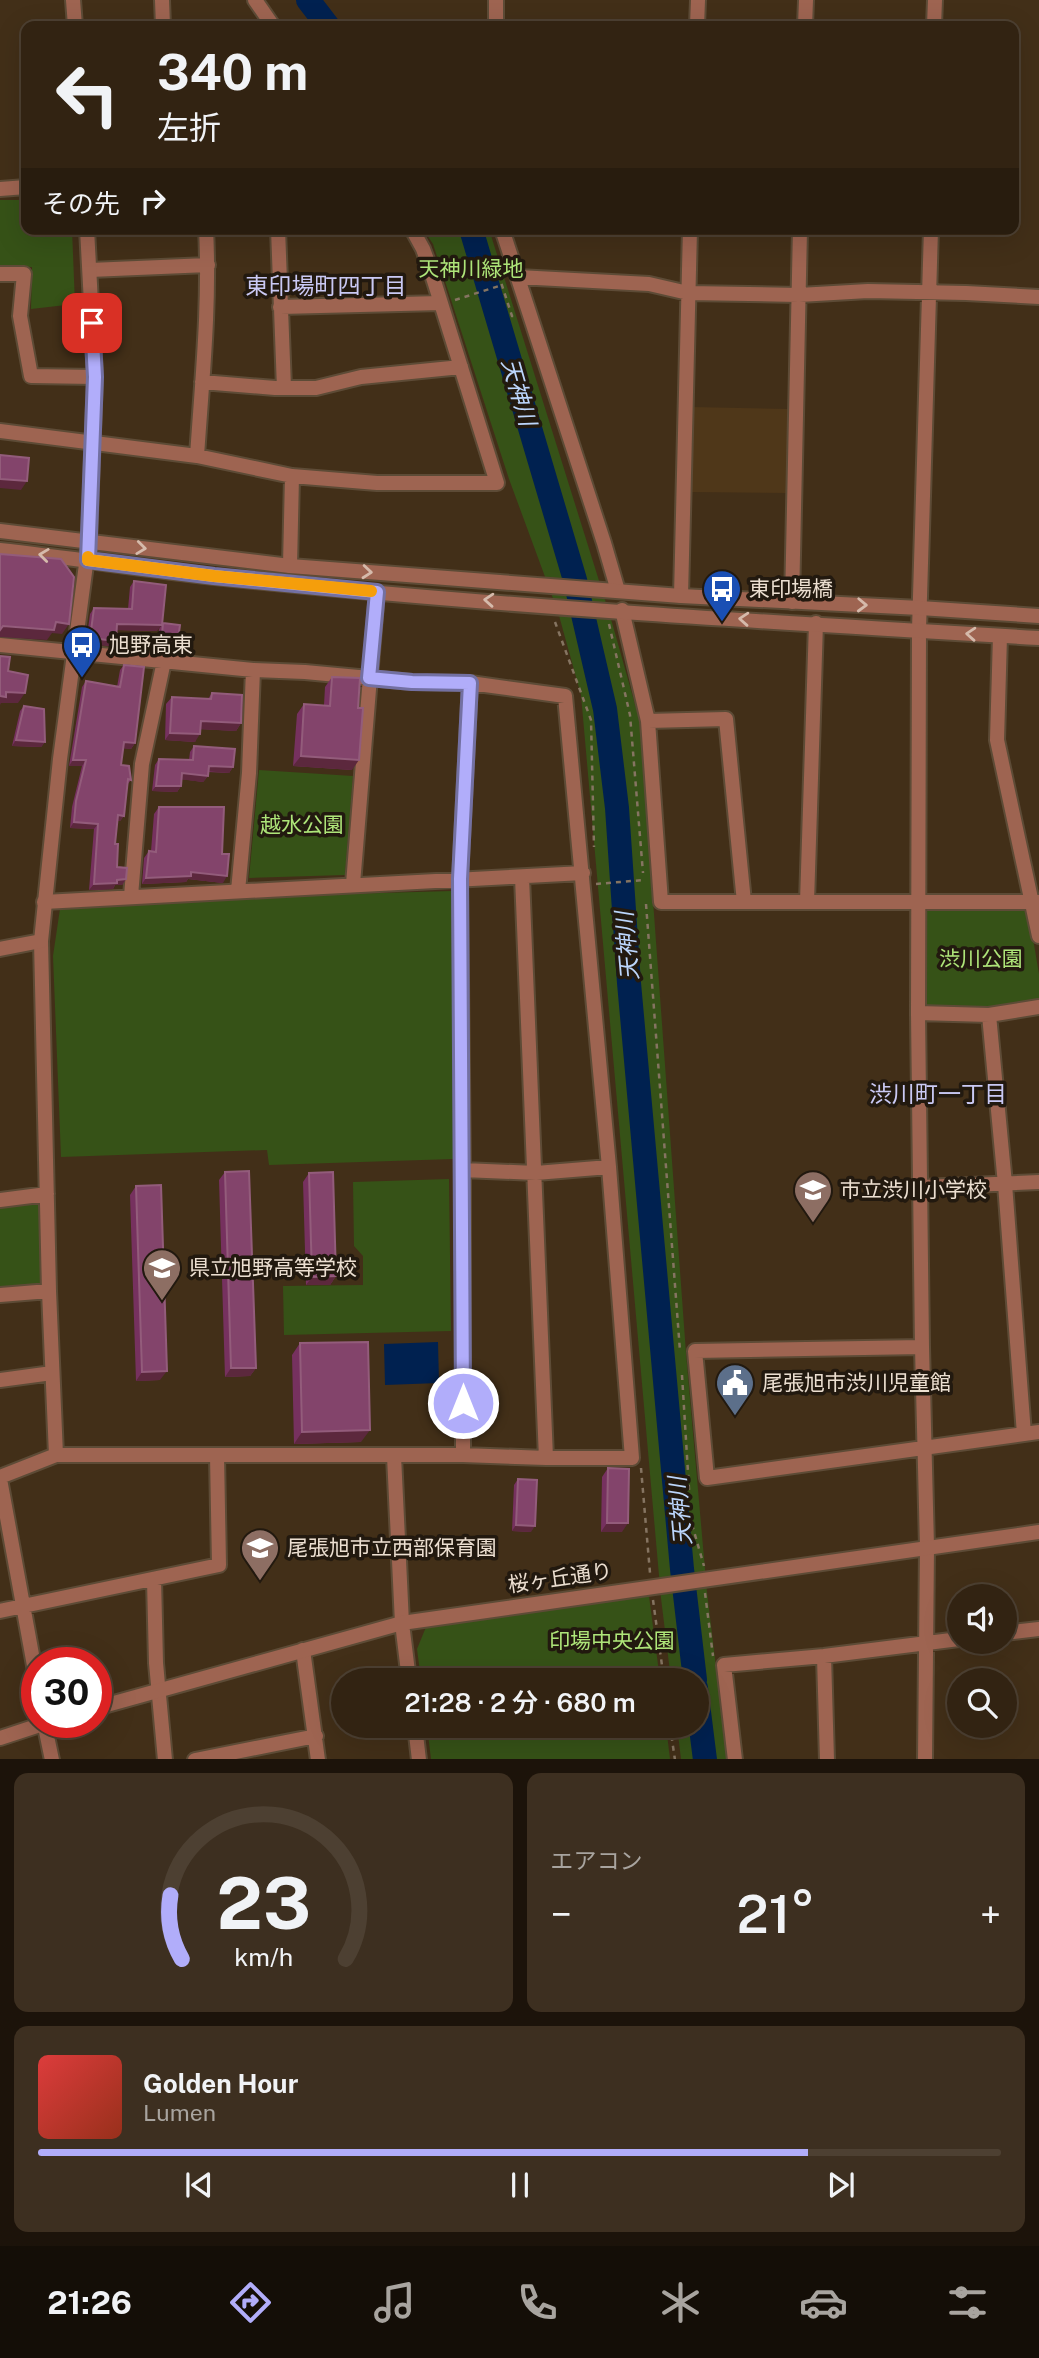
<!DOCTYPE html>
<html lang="ja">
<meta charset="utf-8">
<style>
body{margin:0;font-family:"Public Sans","Noto Sans JP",sans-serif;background:#3d2f20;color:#f1f3f6;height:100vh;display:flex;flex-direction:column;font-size:26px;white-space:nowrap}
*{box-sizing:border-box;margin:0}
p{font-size:23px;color:#a8a49f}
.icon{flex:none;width:38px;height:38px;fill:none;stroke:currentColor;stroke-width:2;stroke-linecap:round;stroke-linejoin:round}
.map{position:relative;height:1759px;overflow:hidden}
.drawer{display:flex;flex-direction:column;gap:14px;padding:14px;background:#1c130a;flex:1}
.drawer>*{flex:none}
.hud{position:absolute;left:21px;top:21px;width:998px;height:214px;border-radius:14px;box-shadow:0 7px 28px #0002,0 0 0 2px #4d4032;background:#322312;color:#f1f3f6;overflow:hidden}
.controls{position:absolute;left:947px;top:1584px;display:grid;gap:14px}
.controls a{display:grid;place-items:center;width:70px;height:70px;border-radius:50%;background:#322312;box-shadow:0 7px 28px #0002,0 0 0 2px #4d4032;font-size:35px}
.speed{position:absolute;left:21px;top:1647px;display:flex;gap:14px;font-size:35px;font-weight:700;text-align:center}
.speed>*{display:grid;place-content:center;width:91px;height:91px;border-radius:50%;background:#322312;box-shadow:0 7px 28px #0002,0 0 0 2px #4d4032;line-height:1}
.speed .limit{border:10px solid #d22;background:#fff;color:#111}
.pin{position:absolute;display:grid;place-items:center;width:60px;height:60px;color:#fff;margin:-30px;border-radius:14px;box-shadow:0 4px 10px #0006}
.me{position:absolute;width:77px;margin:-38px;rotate:0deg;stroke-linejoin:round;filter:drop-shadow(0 0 5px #0008)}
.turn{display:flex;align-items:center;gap:24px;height:147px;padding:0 21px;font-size:32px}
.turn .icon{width:91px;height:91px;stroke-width:2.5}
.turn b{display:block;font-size:49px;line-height:60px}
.then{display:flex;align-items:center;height:66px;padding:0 21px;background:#0003;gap:14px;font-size:26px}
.big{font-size:52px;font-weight:600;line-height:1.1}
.drawer .tile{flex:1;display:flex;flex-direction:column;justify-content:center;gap:10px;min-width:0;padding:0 24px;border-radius:14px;background:#3d2f20}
.drawer .dial{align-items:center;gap:0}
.dial svg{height:182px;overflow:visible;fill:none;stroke:#4d4032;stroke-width:7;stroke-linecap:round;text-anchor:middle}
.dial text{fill:#f1f3f6;stroke:none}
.song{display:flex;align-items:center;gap:21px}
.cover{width:84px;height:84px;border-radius:10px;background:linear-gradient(135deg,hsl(0 70% 55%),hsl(10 70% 35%))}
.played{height:7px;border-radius:4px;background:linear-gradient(90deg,#b1adfa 80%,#4d4032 80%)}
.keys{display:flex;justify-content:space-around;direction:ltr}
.heat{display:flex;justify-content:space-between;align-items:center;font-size:38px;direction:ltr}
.drawer .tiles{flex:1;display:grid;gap:14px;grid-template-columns:1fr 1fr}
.tile:last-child{grid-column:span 2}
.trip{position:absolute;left:331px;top:1668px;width:378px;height:70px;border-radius:35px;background:#322312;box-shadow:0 7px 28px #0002,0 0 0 2px #4d4032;font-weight:600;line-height:70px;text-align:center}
.tab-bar{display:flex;height:112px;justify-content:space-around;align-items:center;background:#140e07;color:#a8a49f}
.tab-bar .icon{width:49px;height:49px}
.tab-bar .active{color:#b1adfa}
.tab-bar b{font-size:32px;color:#f1f3f6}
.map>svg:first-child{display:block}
</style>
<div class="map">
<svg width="1039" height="1760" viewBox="0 0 1039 1760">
<rect width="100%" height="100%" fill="#422f18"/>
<path fill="#4f3719" d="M 691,407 L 788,409 L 787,493 L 690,492 Z"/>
<path fill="#365217" d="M 0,200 L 26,200 L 26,229 L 72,229 L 75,304 L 31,309 L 32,267 L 0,268 Z
M 423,229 L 489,229 L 611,619 L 640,722 L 686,1353 L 707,1592 L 727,1759 L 681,1759 L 677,1726 L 696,1726 L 696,1680 L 671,1680 L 661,1598 L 581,695 L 558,612 L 509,479 L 433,244 Z
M 259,770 L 353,776 L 345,875 L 249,878 Z
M 452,891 L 453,1159 L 269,1165 L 267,1150 L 61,1157 L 53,956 L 61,902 Z
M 1028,909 L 1039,974 L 1039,1000 L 989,1008 L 924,1005 L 923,911 Z
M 449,1179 L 451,1331 L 284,1335 L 283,1286 L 363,1285 L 363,1256 L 354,1246 L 353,1182 Z
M 41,1199 L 44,1284 L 0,1288 L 0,1205 Z
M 649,1596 L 660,1680 L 421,1680 L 417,1649 L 426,1627 Z
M 427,1726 L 666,1726 L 670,1759 L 431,1759 Z"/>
<path fill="#002150" d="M 438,1342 L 439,1383 L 385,1385 L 384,1344 Z"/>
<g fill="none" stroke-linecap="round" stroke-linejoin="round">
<path stroke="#002150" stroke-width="24" d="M 308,0 L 328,26
M 471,229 L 575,580 L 605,709 L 617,808 L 629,983 L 682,1569 L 695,1680
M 696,1688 L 705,1760"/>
<defs>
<path id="minor" d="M 162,0 L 163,26
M 255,0 L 273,26
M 496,0 L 496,26
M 697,26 L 698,0
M 805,26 L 806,0
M 934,26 L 935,0
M 0,189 L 26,187
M 278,229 L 284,388
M 502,229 L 604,543 L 618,591
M 90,270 L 208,265
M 0,274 L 24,274 L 20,316 L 31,376 L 95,377
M 518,277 L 649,284 L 688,293 L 799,295 L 868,291 L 966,293 L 1039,297
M 280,307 L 441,303
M 202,382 L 275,388 L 316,388 L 361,377 L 461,367
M 0,431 L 197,456 L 292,476 L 377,483 L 497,483 L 430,268 L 423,249 L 412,229
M 197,456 C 202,381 210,305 206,229
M 290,566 L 292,476
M 681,596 L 690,229
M 792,602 L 800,229
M 622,610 L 648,721 L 661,902 L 1039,902
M 1000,636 L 997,740 L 1039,936
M 0,645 L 253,670 L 305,672 L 412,682 L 470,683 L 565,696 L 609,1167 L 632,1458 L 546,1458 L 463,1455 L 56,1455 L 0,1477
M 648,721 L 726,719 L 744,902
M 522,877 L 546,1458
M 353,884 L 377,592
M 238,891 L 249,773 L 253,670
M 131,896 L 142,764 L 164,661
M 44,902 L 583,873
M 807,902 L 816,623
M 41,941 L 49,1291 L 56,1455
M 918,1013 L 989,1015 L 1039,1007
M 989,1015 L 1005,1184 L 1024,1434
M 463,1170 L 536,1173 L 609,1167
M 922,1187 L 1039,1182
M 0,1200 L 47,1194
M 0,1295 L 49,1291
M 922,1347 L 695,1351 L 707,1478 L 1039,1432
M 0,1380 L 52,1373
M 463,1455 L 463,1170 L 460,879 L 470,683
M 394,1456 L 402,1623
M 0,1479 L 37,1682
M 154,1579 L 156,1663 L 165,1760
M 0,1611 L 219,1565 L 217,1455
M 1004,1633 L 1039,1629
M 303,1650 L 318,1760
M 824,1656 L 827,1760
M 44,1722 L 52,1760
M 195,1760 L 316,1736
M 735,1760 L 724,1665 L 824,1656 L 959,1639
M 925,1760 L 927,1547 L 922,1347 L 918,1013 L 919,630 L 931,229"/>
<path id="tertiary" d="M 73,0 L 75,26
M 0,531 L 290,566 L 681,596 L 920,608 L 1039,616
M 0,550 C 72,558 143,569 215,577 C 489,606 764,622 1039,638
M 0,949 L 41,941 L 60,759 L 89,542 L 95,377 L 87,229
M 402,1623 L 409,1680
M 96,1708 L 402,1623 L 1039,1532
M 415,1726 L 419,1760
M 0,1738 L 49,1722"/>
</defs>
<use href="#minor" stroke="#5d4b36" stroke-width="18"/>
<use href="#tertiary" stroke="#5d4b36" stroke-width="18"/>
<path stroke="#857461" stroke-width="2.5" stroke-dasharray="5 5" stroke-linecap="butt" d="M 497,265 L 496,267 L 512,316 L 517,316
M 455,300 L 502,285
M 555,622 L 591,720 L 594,847
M 609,624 L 630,715 L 643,873
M 596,884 L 644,880
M 646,904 L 680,1351
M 682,1375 L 691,1521 L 704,1566
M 641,1468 L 650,1573
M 705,1593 L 713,1656
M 653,1600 L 664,1680
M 670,1726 L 675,1760"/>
<use href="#minor" stroke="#9e6451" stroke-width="14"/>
<use href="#tertiary" stroke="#9e6451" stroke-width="14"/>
</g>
<path fill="#76315f" d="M 134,581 L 157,631 L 117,630 L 116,641 L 112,646 L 86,644 L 90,614 L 94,608 L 128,609 L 130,587 Z
M 163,623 L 173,652 L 157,651 L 159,629 Z
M 124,665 L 135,743 L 131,749 L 123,748 L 121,765 L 131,780 L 127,785 L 124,816 L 120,821 L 117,821 L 115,844 L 117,867 L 126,879 L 122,885 L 115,885 L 113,889 L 89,890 L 94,829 L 70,828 L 72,807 L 82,766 L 69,766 L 82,687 L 86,681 L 117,687 L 120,670 Z
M 332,677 L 352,770 L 293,766 L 297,714 L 304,704 L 324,705 L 325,687 Z
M 212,693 L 241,723 L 236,731 L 200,729 L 195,742 L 165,740 L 166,704 L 172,697 L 208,699 Z
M 24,706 L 45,742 L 41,747 L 12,746 L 20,711 Z
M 194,746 L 233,767 L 229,773 L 208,772 L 208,776 L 203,782 L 181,779 L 181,786 L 177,792 L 152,791 L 155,765 L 159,759 L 189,760 L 190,752 Z
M 159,807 L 222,854 L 223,883 L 188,879 L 186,882 L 142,884 L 144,858 L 149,851 L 151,851 L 154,814 Z
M 225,1172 L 256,1368 L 250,1376 L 225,1377 L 219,1180 Z
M 309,1173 L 336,1276 L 330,1285 L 306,1285 L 303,1182 Z
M 136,1186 L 160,1380 L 136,1381 L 130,1195 Z
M 300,1343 L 361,1442 L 294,1444 L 292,1355 Z
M 608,1468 L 622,1532 L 601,1532 L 602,1477 Z
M 518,1479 L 531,1532 L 512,1531 L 514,1485 Z"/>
<path fill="#5c283d" d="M 0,479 L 27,481 L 21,490 L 0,488 Z
M 56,622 L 69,624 L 62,634 L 52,633 L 47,640 L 0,637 L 0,630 L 3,626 Z
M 117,624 L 162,625 L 157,631 L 113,630 Z
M 90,638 L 116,641 L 112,646 L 86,644 Z
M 161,645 L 177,647 L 173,652 L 157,651 Z
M 6,692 L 25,693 L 18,703 L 1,703 L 0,705 L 0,696 Z
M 201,721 L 241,723 L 236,731 L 196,729 Z
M 170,733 L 200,734 L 195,742 L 165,740 Z
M 16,740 L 45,742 L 41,747 L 12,746 Z
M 124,742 L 135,743 L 131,749 L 120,748 Z
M 301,756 L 359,760 L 352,770 L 293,766 Z
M 73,760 L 86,760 L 82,766 L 69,766 Z
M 209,766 L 233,767 L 229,773 L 205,771 Z
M 182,773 L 208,776 L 203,782 L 178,779 Z
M 156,786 L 181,786 L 177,792 L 152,791 Z
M 118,815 L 124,816 L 120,821 L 114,821 Z
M 74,822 L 98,824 L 94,829 L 70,828 Z
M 191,872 L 227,876 L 223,883 L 188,879 L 186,882 L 142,884 L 146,878 Z
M 126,879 L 122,885 L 115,885 L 113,889 L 89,890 L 94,884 L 117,880 Z
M 336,1276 L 330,1285 L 306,1285 L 312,1277 Z
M 231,1368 L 256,1368 L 250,1376 L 225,1377 Z
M 167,1371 L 160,1380 L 136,1381 L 142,1372 Z
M 370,1430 L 361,1442 L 294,1444 L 302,1432 Z
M 607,1523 L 628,1523 L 622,1532 L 601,1532 Z
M 516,1525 L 535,1526 L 531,1532 L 512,1531 Z"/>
<path fill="#83446b" stroke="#935c7b" stroke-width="2" d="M 0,455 L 29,458 L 27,481 L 0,479 Z
M 0,554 L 61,559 L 74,577 L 69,624 L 56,622 L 54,630 L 3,626 L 0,630 Z
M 134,581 L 166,585 L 162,625 L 117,624 L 116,641 L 90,638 L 94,608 L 132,609 Z
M 163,623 L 180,625 L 177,647 L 161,645 Z
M 0,656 L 10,657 L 8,671 L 28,675 L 25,693 L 6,692 L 6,697 L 0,696 Z
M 124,665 L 144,667 L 135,743 L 124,742 L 121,765 L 129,766 L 131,780 L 128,779 L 124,816 L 118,815 L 115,844 L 118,844 L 117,867 L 127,868 L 126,879 L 117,880 L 117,883 L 94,884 L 98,824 L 74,822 L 76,801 L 86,760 L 73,760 L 86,681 L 120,687 Z
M 332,677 L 360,678 L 358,708 L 363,708 L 359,760 L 301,756 L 304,704 L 330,706 Z
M 212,693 L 242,695 L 241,723 L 201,721 L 200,734 L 170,733 L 172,697 L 211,699 Z
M 24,706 L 44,709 L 45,742 L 16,740 Z
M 194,746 L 235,749 L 233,767 L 209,766 L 208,776 L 182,773 L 181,786 L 156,786 L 159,759 L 193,760 Z
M 159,807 L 224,807 L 222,854 L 229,854 L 227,876 L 191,872 L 191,876 L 146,878 L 149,851 L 156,852 Z
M 249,1171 L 256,1368 L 231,1368 L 225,1172 Z
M 333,1172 L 336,1276 L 312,1277 L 309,1173 Z
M 161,1185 L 167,1371 L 142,1372 L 136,1186 Z
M 368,1342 L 370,1430 L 302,1432 L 300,1343 Z
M 608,1468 L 629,1469 L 628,1523 L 607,1523 Z
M 518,1479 L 537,1480 L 535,1526 L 516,1525 Z"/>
<defs><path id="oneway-chevron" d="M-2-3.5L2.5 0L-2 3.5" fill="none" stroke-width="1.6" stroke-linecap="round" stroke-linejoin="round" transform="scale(1.75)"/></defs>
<g stroke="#d5baab">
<use href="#oneway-chevron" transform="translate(141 548) rotate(7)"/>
<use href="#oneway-chevron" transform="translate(44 555) rotate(-173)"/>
<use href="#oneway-chevron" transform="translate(367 572) rotate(5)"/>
<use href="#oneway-chevron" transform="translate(489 600) rotate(-176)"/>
<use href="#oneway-chevron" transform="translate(862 605) rotate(2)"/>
<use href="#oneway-chevron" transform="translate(744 619) rotate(-176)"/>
<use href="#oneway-chevron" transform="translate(971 634) rotate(-176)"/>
</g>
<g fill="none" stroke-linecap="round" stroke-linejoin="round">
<defs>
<path id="route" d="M 92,323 L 95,377 L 88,560 L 214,576 L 377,592 L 369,678 L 412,682 L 470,683 L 460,879 L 463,1403"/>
</defs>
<use href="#route" stroke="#7370a2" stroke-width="18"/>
<use href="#route" stroke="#b1adfa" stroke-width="12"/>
<path stroke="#f59e0b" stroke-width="12" d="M 88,557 L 88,560 L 214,576 L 371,591"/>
</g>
<defs>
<symbol id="bus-pin" viewBox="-11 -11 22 30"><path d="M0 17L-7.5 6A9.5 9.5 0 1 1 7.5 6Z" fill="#1a4fb4" stroke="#22190f"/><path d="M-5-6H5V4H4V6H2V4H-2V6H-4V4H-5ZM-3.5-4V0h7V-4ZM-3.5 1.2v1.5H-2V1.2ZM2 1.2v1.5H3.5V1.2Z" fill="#fff"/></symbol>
<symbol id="school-pin" viewBox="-11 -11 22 30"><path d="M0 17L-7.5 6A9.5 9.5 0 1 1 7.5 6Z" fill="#8d6e63" stroke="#22190f"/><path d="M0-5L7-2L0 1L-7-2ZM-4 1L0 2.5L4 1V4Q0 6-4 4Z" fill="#fff"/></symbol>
<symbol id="civic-pin" viewBox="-11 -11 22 30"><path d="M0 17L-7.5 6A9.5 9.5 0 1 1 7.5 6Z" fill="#5c6f8a" stroke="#22190f"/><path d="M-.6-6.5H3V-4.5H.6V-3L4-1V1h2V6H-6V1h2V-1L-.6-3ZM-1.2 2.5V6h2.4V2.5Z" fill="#fff"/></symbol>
</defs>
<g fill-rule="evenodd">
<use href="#bus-pin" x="700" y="567" width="44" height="60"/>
<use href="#bus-pin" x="60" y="623" width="44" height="60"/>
<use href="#school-pin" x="791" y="1168" width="44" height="60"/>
<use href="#school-pin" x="140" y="1246" width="44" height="60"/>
<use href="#civic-pin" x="713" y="1361" width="44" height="60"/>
<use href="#school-pin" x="238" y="1526" width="44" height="60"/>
</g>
<g text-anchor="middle" stroke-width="7" stroke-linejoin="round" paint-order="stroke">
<g font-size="21" fill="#aee579" stroke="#22190f">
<text x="471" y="276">天神川緑地</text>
<text x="302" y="832">越水公園</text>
<text x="981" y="966">渋川公園</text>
<text x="612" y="1648">印場中央公園</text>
</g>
<g font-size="21" fill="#ecdfd1" stroke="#22190f" text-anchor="start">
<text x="749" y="596">東印場橋</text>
<text x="109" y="652">旭野高東</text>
<text x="840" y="1197">市立渋川小学校</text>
<text x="189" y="1275">県立旭野高等学校</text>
<text x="762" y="1390">尾張旭市渋川児童館</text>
<text x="287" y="1555">尾張旭市立西部保育園</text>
</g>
<g font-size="21" fill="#ecdfd1" stroke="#22190f">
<text transform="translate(560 1578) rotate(-8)" y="7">桜ヶ丘通り</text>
</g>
<g font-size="23" fill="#cac9f4" stroke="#22190f">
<text x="326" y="294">東印場町四丁目</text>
<text x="938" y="1102">渋川町一丁目</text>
</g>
<g font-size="23" font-style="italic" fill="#bcd6fc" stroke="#22190f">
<text transform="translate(519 392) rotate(74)" y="8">天神川</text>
<text transform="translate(627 946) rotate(-95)" y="8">天神川</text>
<text transform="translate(680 1511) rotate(-95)" y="8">天神川</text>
</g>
</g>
</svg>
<div class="controls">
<a><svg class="icon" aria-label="sound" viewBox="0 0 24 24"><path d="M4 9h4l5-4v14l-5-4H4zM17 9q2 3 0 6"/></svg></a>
<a><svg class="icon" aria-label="search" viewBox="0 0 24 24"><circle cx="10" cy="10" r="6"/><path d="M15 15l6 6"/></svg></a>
</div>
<div class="speed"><div class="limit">30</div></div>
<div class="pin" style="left:92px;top:323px;background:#d93025"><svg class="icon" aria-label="arrive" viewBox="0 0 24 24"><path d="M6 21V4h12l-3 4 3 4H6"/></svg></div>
<svg class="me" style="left:463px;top:1403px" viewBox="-20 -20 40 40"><circle r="17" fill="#b1adfa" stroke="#fff" stroke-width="3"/><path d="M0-11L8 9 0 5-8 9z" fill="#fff"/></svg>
<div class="trip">21:28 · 2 分 · 680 m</div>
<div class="hud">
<div class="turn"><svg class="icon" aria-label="left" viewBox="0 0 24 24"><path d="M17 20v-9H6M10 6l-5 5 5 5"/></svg><div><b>340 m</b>左折</div></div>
<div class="then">その先<svg class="icon" aria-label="right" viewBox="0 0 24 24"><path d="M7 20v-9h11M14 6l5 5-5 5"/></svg></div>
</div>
</div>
<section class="drawer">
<div class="tiles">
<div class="tile dial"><svg viewBox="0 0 100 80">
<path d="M14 69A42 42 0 1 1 86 69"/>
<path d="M14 69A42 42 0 0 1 9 41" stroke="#b1adfa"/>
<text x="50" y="56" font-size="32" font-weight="700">23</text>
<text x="50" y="72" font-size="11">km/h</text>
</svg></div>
<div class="tile"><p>エアコン</p>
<div class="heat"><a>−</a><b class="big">21°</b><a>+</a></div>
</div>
<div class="tile">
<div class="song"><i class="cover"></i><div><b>Golden Hour</b><p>Lumen</p></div></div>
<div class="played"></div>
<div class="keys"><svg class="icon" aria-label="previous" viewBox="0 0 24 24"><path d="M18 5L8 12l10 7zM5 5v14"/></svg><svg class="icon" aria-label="pause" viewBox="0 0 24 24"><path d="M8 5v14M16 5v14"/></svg><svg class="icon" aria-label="next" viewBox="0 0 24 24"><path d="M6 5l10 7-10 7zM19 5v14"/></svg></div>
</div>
</div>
</section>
<nav class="tab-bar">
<b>21:26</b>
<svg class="icon active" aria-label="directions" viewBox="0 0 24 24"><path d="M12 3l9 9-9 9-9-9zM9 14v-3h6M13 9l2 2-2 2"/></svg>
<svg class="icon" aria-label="music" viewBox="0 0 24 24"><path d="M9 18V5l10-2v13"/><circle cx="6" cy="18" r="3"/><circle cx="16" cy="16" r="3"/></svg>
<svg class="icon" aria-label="phone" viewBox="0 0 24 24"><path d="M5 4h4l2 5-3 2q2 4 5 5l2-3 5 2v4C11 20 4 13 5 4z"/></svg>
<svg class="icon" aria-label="climate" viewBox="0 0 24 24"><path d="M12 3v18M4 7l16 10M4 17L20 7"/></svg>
<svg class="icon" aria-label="car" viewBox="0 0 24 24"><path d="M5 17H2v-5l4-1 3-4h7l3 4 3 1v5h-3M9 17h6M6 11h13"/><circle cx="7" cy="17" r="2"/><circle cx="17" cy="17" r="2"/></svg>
<svg class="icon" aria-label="filters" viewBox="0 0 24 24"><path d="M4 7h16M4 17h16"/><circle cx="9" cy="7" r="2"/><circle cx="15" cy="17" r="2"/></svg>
</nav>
